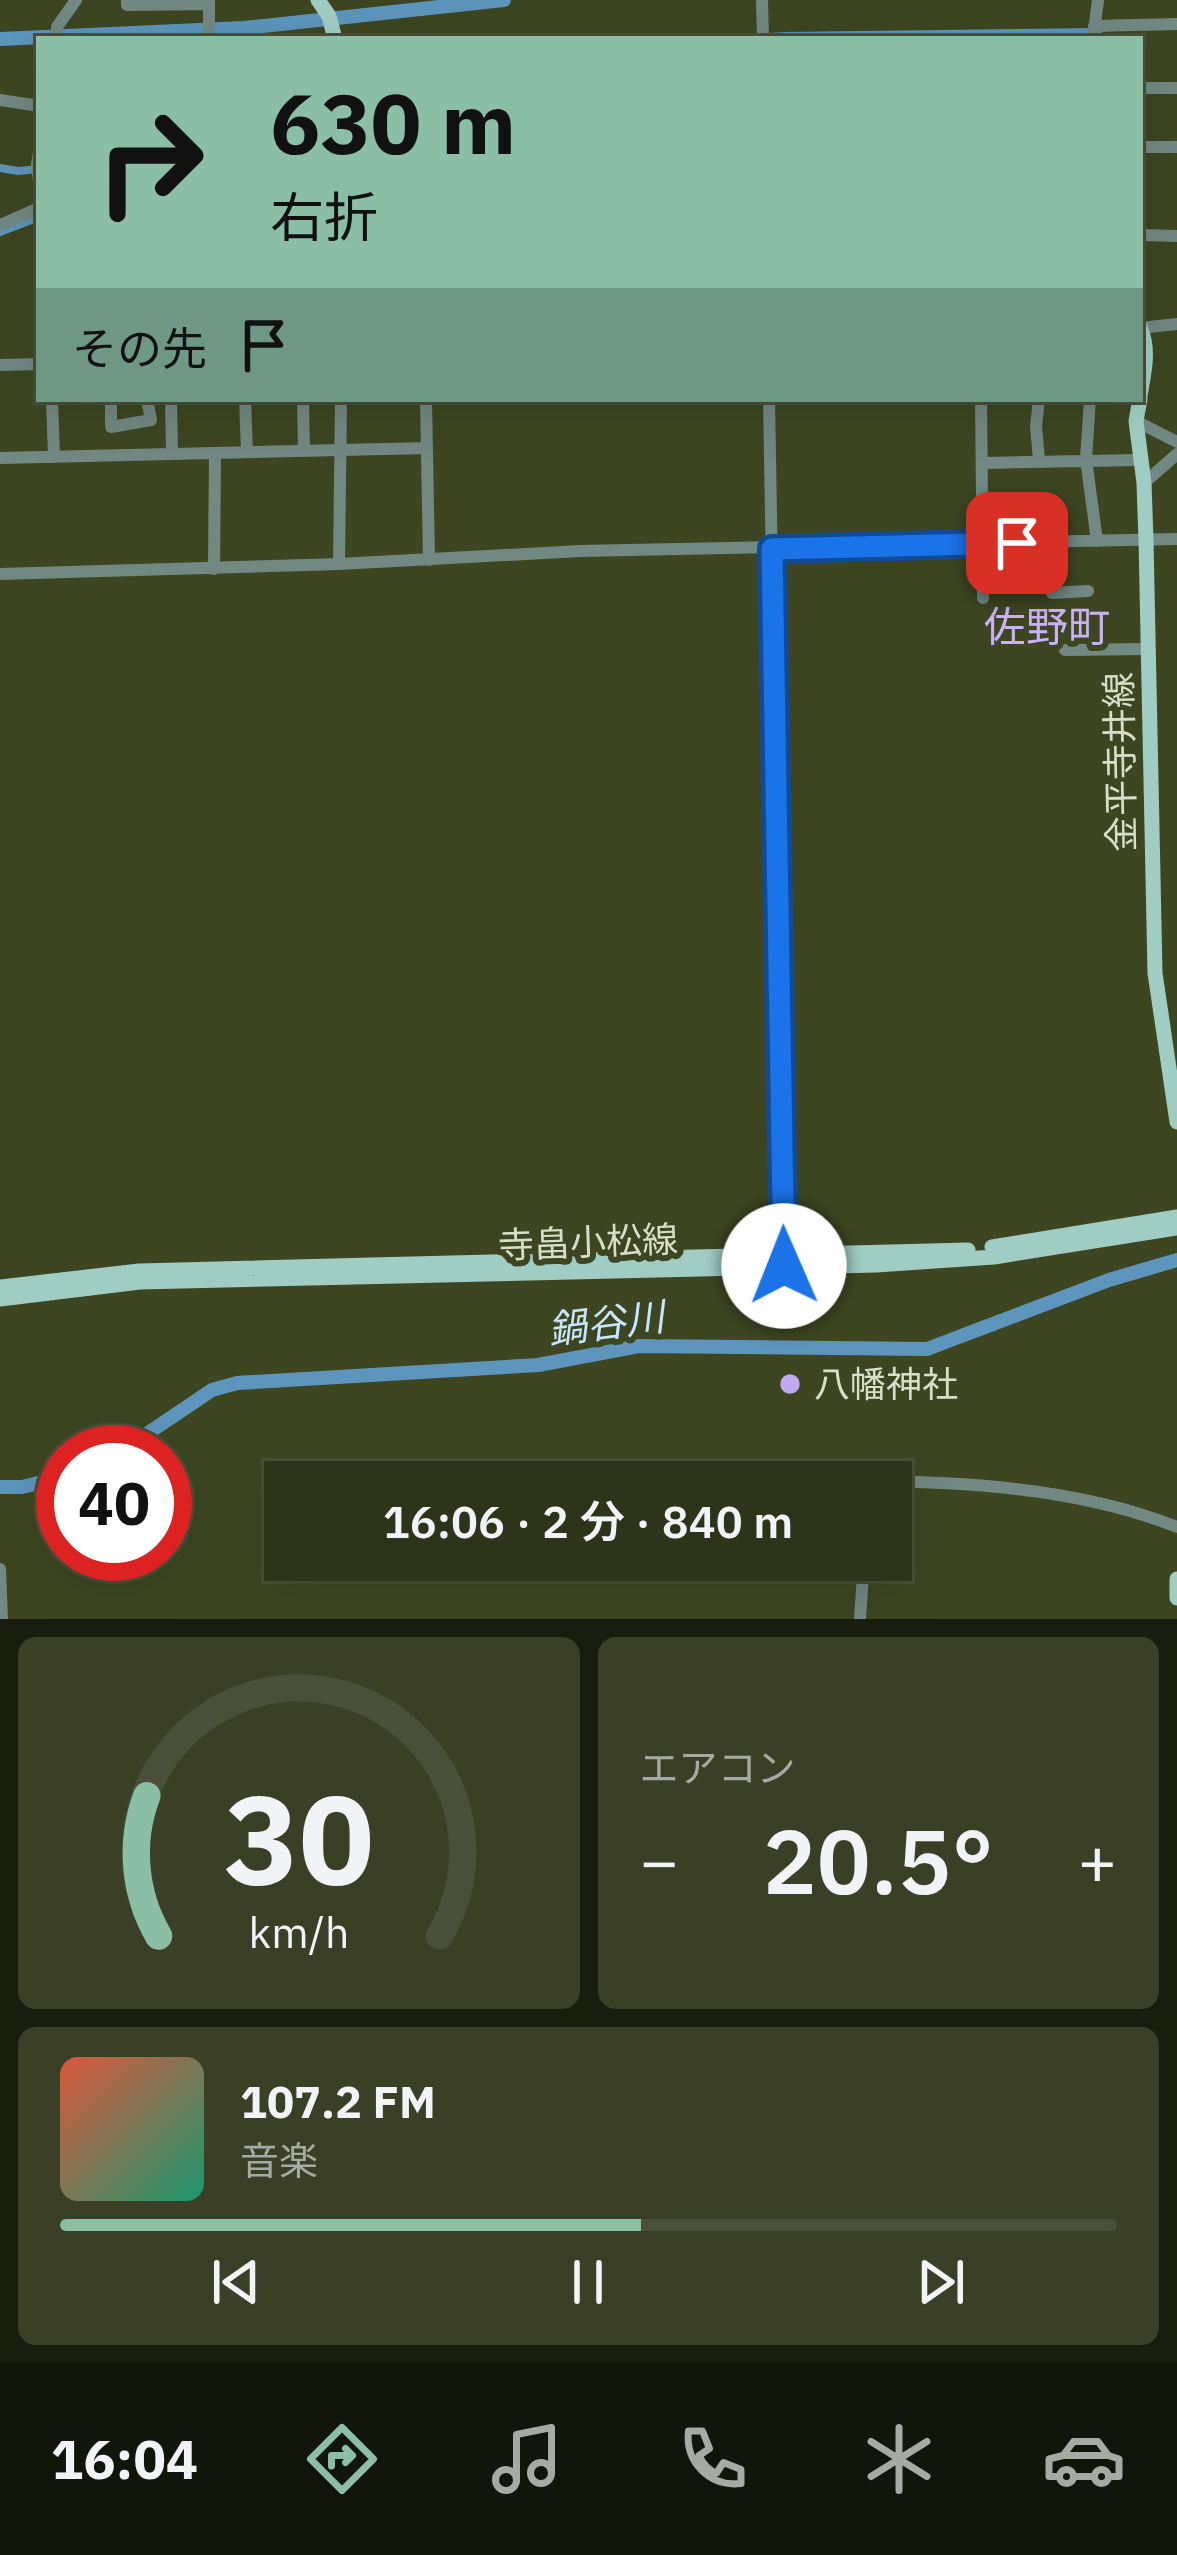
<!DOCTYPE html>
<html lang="ja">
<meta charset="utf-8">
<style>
body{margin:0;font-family:"IBM Plex Sans","Noto Sans JP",sans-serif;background:#3a3f26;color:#f1f3f6;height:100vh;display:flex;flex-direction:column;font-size:45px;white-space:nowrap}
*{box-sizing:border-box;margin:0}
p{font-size:39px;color:#a7aaa2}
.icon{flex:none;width:66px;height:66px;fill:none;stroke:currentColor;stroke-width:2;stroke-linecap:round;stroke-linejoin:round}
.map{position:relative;height:1619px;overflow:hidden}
.details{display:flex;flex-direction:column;gap:18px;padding:18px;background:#191d0e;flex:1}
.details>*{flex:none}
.top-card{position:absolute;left:36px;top:36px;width:1107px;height:366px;border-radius:0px;box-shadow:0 12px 48px #0002,0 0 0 3px #494f38;background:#8abfa5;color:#111;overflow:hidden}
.speed{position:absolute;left:36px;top:1425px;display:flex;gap:24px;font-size:60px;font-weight:700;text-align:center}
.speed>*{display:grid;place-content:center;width:156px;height:156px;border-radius:50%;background:#2e3419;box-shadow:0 12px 48px #0002,0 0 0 3px #494f38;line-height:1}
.speed .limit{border:18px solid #d22;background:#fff;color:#111}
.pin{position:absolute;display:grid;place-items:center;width:102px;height:102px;color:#fff;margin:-51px;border-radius:24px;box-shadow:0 6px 18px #0006}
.me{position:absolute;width:132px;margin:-66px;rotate:359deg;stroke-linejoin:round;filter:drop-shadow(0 0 9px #0008)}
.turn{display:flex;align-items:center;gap:42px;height:252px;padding:0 36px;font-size:54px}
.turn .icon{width:156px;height:156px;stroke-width:2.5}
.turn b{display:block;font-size:84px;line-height:102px}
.then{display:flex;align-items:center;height:114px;padding:0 36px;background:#0003;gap:24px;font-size:45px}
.big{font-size:90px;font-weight:600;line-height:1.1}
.details .card{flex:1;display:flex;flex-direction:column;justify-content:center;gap:18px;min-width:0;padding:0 42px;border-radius:18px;background:#3a3f26}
.details .dial{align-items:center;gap:0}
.dial svg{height:312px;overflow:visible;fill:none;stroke:#494f38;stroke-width:7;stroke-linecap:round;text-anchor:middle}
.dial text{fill:#f1f3f6;stroke:none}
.song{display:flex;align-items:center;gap:36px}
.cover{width:144px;height:144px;border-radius:18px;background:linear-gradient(135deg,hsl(10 70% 55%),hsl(160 70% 35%))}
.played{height:12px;border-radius:6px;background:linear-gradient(90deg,#8abfa5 55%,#494f38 55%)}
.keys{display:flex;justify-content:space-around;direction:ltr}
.heat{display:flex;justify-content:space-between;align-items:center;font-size:66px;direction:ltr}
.details .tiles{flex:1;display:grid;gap:18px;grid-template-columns:1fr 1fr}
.card:last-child{grid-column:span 2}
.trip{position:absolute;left:264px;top:1461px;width:648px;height:120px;border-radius:0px;background:#2e3419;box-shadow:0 12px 48px #0002,0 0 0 3px #494f38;font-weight:600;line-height:120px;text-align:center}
.tab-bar{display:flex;height:192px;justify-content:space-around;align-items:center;background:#12150a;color:#a7aaa2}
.tab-bar .icon{width:84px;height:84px}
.tab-bar .selected{color:#8abfa5}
.tab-bar b{font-size:54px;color:#f1f3f6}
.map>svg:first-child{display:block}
</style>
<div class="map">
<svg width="1177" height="1619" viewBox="0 0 1177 1619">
<rect width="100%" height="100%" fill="#3d4621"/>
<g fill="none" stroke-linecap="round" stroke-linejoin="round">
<path stroke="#5d95bc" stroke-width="8" d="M 741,39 L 785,36 L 1098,32
M 0,168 L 18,171 L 38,169
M 0,232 L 39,217"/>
<path stroke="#5d95bc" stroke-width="14" d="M 0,39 L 244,28 L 504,0
M 120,1452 L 212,1390 L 237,1383 L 538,1365 L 639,1346 L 927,1349 L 1109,1280 L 1177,1260
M 0,1487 L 22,1487 L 63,1477"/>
<path stroke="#728883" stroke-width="12" d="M 127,0 L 127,5 L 209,4
M 762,0 L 763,39
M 1094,26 L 1177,24
M 57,39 L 57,27 L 76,0
M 209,39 L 209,1
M 1093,39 L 1098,0
M 1140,88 L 1177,88
M 0,100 L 39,106
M 1140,147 L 1177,147
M 39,152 L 37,164 L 39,182
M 0,225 L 39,208
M 1140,235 L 1177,236
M 1140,328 L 1177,324
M 0,365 L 39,364
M 52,399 L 54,457
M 111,399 L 111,427 L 151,420 L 147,399
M 171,399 L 172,454
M 245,399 L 247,452
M 303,399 L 304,451
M 426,399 L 429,560
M 769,399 L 784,1259
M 981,399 L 983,598
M 1090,399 L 1086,459 L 1097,541
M 1136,421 L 1177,442
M 0,458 L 427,448
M 1039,460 L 1036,426 L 1039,399
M 982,463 L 1139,460
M 1144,483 L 1177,454
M 1052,542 L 1052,593 L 1088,591
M 339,564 L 341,399
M 214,569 L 215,454
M 0,574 L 339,564 L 580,551 L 1177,539
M 1065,650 L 1148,649
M 751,1481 C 889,1481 1047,1475 1177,1527
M 0,1569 L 2,1619
M 860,1619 L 864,1560"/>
<path stroke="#a0cdc3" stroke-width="15" d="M 318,0 L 329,16 L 335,39
M 1140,327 C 1150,350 1144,372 1140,396
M 1140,399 L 1136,421 L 1144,483 L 1146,540 L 1155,973 L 1177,1122
M 992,1247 L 1177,1217
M 0,1287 L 139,1271 L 968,1250
M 0,1299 L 140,1282 L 876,1265 L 994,1257 L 1177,1228
M 1177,1579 L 1177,1598"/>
</g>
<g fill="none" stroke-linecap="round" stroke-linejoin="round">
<defs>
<path id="route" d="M 784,1266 L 772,549 L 1017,543"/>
</defs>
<use href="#route" stroke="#114b97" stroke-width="30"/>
<use href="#route" stroke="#1a73e8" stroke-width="21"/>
</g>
<circle fill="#c2a7f2" stroke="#3d4621" stroke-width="4.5" cx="790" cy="1384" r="12"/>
<g text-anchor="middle" stroke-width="12" stroke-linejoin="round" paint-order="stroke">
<g font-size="36" fill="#d8dec9" stroke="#3d4621">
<text transform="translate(1120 762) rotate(-91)" y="13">金平寺井線</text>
<text transform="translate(588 1242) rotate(-2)" y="13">寺畠小松線</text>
</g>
<g font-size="36" fill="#d8dec9" stroke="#3d4621" text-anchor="start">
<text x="814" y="1397">八幡神社</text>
</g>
<g font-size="39" font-style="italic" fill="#c8e7fe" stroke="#3d4621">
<text transform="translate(606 1323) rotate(-7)" y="14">鍋谷川</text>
</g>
<g font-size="42" fill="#c9b1f7" stroke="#3d4621">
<text x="1047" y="642">佐野町</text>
</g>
</g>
</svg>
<div class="speed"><div class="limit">40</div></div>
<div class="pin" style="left:1017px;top:543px;background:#d93025"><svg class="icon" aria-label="arrive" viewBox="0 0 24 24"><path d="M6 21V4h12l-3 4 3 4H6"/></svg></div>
<svg class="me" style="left:784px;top:1266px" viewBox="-20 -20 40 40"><circle r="19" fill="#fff"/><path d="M0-13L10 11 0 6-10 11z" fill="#1a73e8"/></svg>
<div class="trip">16:06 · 2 分 · 840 m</div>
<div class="top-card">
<div class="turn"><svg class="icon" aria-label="right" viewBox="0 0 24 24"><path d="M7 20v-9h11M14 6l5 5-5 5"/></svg><div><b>630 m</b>右折</div></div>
<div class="then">その先<svg class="icon" aria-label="arrive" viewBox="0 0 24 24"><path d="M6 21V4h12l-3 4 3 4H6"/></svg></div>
</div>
</div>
<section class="details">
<div class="tiles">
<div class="card dial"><svg viewBox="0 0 100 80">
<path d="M14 69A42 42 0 1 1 86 69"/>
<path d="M14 69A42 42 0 0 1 11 33" stroke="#8abfa5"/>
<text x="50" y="56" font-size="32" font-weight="700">30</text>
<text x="50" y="72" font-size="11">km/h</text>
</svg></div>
<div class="card"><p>エアコン</p>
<div class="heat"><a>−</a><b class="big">20.5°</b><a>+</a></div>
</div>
<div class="card">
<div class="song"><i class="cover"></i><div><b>107.2 FM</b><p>音楽</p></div></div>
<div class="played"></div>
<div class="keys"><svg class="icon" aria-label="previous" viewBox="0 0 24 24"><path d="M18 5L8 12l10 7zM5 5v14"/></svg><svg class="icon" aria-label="pause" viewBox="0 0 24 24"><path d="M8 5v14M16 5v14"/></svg><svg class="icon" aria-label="next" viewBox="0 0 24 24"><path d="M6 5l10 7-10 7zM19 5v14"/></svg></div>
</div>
</div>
</section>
<nav class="tab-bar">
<b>16:04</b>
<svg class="icon selected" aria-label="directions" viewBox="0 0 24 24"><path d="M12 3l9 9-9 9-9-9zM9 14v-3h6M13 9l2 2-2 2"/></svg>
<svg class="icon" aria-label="music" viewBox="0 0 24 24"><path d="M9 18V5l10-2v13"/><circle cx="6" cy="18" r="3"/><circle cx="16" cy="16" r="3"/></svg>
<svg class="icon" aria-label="phone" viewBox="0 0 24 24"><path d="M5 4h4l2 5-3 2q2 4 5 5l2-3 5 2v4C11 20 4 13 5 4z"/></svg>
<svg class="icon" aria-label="climate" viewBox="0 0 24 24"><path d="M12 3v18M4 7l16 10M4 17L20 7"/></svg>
<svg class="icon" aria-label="car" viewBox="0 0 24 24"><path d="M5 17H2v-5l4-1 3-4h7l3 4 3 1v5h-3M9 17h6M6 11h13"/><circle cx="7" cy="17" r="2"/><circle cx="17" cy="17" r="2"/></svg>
</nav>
